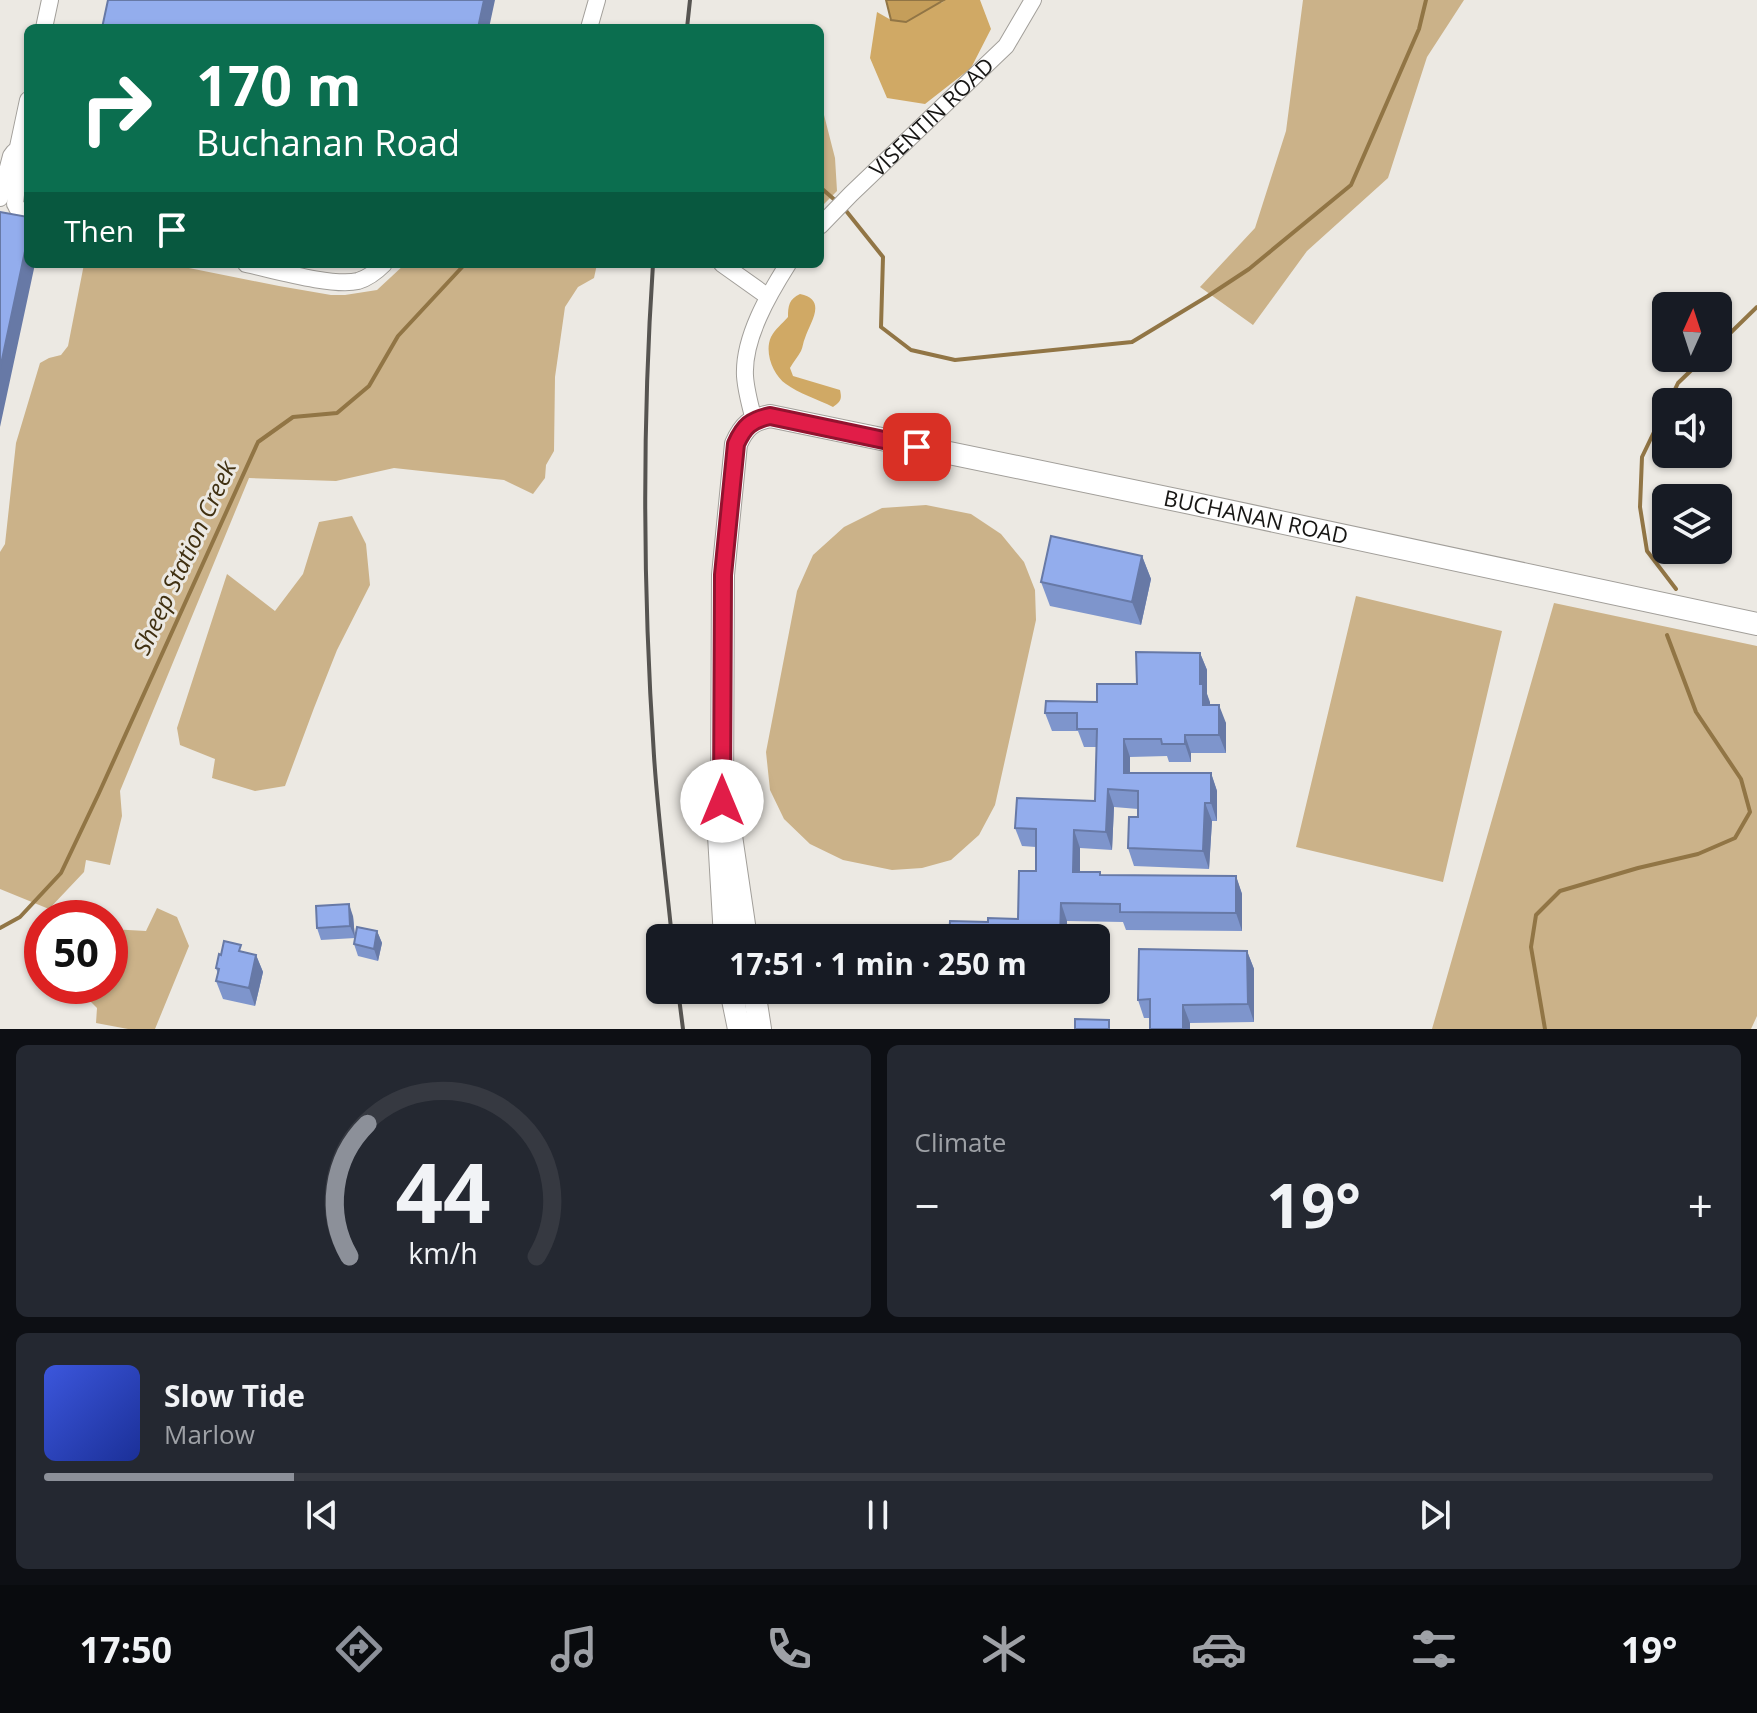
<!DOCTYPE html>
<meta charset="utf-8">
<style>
body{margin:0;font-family:"Open Sans",sans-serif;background:#242831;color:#f1f3f6;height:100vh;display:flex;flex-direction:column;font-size:30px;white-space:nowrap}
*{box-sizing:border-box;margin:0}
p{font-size:26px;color:#9ea1a6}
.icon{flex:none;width:44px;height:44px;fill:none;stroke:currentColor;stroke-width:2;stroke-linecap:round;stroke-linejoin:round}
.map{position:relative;height:1029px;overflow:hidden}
.details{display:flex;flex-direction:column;gap:16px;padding:16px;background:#0d0f14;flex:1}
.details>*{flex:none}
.top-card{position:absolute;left:24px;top:24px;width:800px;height:244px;border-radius:12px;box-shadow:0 2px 6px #0004;background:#0b6e4f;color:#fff;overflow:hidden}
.needle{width:52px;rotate:3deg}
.tools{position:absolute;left:1652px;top:292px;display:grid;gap:16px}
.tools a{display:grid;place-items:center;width:80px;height:80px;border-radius:12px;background:#171b24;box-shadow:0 2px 6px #0004;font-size:40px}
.speed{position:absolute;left:24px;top:900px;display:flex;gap:16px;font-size:40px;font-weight:700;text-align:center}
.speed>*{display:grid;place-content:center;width:104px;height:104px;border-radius:50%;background:#171b24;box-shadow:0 2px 6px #0004;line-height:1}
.speed .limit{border:12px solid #d22;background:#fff;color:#111}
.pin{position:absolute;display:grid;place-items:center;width:68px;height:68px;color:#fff;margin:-34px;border-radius:16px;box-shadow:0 4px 12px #0006}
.me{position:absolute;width:88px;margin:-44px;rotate:0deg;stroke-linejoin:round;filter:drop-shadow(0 0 6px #0008)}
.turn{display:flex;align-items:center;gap:28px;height:168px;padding:0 40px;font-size:36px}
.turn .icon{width:104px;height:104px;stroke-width:2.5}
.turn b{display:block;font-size:56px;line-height:68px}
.then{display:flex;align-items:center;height:76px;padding:0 40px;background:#0003;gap:16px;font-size:30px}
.big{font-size:60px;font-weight:700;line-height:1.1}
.details .card{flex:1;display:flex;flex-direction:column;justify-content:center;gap:12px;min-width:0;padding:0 28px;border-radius:12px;background:#242831}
.details .dial{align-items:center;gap:0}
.dial svg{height:208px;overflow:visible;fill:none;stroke:#363941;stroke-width:7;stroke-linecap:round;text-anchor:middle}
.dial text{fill:#f1f3f6;stroke:none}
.song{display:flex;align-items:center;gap:24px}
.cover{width:96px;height:96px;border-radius:12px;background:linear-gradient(135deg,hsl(230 70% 55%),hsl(230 70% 35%))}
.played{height:8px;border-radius:4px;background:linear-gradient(90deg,#8c9099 15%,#363941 15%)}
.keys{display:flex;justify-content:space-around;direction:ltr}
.heat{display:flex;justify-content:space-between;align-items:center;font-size:44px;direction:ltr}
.details .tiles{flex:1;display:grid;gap:16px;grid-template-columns:1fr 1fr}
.card:last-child{grid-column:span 2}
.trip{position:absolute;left:646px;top:924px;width:464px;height:80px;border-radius:12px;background:#171b24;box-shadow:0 2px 6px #0004;font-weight:700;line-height:80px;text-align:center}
.menu{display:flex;height:128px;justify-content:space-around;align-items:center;background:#090b0e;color:#9ea1a6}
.menu .icon{width:56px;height:56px}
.menu .on{color:#8c9099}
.menu b{font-size:36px;color:#f1f3f6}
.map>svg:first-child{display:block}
</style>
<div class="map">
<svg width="1757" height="1029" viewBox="0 0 1757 1029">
<rect width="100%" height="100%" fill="#ece9e3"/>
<path fill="#cbb289" d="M 1303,0 L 1464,0 L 1427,57 L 1388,178 L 1307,251 L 1253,325 L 1200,287 L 1255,228 L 1286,131 Z
M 820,110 L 824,115 L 835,158 L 837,191 L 824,204 L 820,203 Z
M 84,264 L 169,264 L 279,286 L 331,295 L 345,295 L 377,290 L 405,264 L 597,264 L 594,278 L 578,287 L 565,307 L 555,377 L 554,451 L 546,465 L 545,478 L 533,494 L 504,480 L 394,468 L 336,481 L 249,478 L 120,791 L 122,816 L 110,865 L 86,860 L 84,872 L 49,909 L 0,889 L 0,552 L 5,544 L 16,443 L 40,363 L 49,358 L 61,355 L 68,346 Z
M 926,505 L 971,514 L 1001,534 L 1024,562 L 1035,590 L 1036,620 L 995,805 L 979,835 L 951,860 L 922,868 L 892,870 L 843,860 L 810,844 L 784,819 L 770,790 L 766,752 L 797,591 L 813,555 L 844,527 L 882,508 Z
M 352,516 L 366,544 L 370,585 L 337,650 L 314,708 L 285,786 L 255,791 L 212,778 L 215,759 L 180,745 L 177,728 L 227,574 L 275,611 L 303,574 L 319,522 Z
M 1356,596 L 1502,631 L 1443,882 L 1296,847 Z
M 1554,603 L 1757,646 L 1757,1016 L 1751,1029 L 1432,1029 Z
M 157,908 L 177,917 L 189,946 L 155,1029 L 128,1029 L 96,1023 L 97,1008 L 75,986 L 110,986 L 110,929 L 146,931 Z"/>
<path fill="#d0a965" d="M 944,0 L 980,0 L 991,29 L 971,68 L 925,104 L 887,98 L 870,58 L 877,12 L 891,20 L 943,2 Z
M 800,294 C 828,300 810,322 805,338 C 803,342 803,347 801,351 C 798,357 793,362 790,368 L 793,376 L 840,390 C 842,399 841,401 833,407 C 819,400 798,393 786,384 C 773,375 764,352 771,337 C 775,329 782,324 788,317 C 788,306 789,299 800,294 Z"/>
<path fill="#c59e5a" stroke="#917545" stroke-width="2" d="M 886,0 L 944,0 L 906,22 L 891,20 Z"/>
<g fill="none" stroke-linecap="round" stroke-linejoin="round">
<path stroke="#917545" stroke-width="4" d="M 820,187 L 836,201
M 843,207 L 883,257 L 881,327 L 911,350 L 955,360 L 1132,342 L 1208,296 L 1249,269 L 1351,185 L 1419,29 L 1426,0
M 1718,345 L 1757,307
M 1669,402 L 1678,383 L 1704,358
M 1666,407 L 1642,457 L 1640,507 L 1647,551 L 1676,589
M 0,928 L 20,917 L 61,873 L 99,793 L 258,442 L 293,417 L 337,413 L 369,386 L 398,336 L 465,264
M 1545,1029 L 1531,947 L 1536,915 L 1560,891 L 1638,868 L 1698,854 L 1735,838 L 1750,812 L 1741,779 L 1696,712 L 1667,635"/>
<defs>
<g id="minor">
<path d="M 44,28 L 50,0"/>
<path d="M 589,28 L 597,0"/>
<path d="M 0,198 L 11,156 L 14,152"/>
<path d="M 15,204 L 20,158 L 18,147 L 28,100"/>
<path d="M 17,208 L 28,213"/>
<path id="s1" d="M 820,226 L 851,194 L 1006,46 L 1033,0"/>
<path d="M 246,264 C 274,270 333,287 358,281 C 368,278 377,271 384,264"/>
<path d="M 722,264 L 767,296"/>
<path d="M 754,420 C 750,405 746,391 745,376 C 743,338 769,294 788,264"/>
</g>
<g id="major">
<path d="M 730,829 L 746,938"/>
<path id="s2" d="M 725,938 L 718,818 L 722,801 L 723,575 L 736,444 C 744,426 751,420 770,416 L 1186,502 L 1757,624"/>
<path d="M 731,990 L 739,1029"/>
<path d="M 754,990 L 760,1029"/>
</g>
</defs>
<use href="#minor" stroke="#a29f9a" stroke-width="18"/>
<use href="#major" stroke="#a29f9a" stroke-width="24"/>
<use href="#minor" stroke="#fff" stroke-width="16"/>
<use href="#major" stroke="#fff" stroke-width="22"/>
<path stroke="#565451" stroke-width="4" d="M 687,28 L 690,0
M 653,264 C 642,428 643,593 654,756 C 658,817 666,878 672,938
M 678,990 L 683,1029"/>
</g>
<path fill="#7e95cc" d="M 1142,556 L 1151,579 L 1141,625 L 1050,606 L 1041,582 Z
M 1200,653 L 1207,670 L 1207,694 L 1210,705 L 1226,723 L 1226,753 L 1191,753 L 1191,762 L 1169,762 L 1167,756 L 1130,757 L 1130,773 L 1211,773 L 1217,791 L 1217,821 L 1212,821 L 1209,869 L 1134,866 L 1128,848 L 1138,817 L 1138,809 L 1114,807 L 1112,850 L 1080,848 L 1080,872 L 1100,872 L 1101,875 L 1236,876 L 1242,894 L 1242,931 L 1126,930 L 1123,922 L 1067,921 L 1067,938 L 949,938 L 988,922 L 1018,919 L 1036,871 L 1036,847 L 1022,846 L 1015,828 L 1095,801 L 1097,747 L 1084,747 L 1078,731 L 1052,731 L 1045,713 L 1097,702 Z
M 353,916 L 355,938 L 321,940 L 317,928 Z
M 377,931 L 382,943 L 378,961 L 358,956 L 354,944 Z
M 1247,951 L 1254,969 L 1254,1022 L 1190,1023 L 1190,1029 L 1150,1029 L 1150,1018 L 1144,1018 L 1138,1000 Z
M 243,952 L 256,955 L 263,972 L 255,1006 L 223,999 L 216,981 L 218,974 L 216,968 L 221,955 Z
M 955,990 L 1066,990 L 1065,994 L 955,991 Z"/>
<path fill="#6779a6" d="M 484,0 L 495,0 L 489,28 L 478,28 Z
M 28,237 L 28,264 L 35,264 L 0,427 L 0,369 Z
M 1142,556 L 1151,579 L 1141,625 L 1132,602 Z
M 1200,653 L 1207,670 L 1207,694 L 1210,702 L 1210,723 L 1203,705 L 1200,684 Z
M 1219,705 L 1226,723 L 1226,753 L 1219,735 Z
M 1185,735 L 1191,753 L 1191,762 L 1185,744 Z
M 1124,739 L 1130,757 L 1130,791 L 1124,773 Z
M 1211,773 L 1217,791 L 1217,821 L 1211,803 Z
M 1108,789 L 1114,807 L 1112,850 L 1106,832 Z
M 1205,803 L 1212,821 L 1209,869 L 1203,851 Z
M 1074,830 L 1080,848 L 1080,890 L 1073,872 Z
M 1236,876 L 1242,894 L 1242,931 L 1236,913 Z
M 1061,903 L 1067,921 L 1067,938 L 1060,938 Z
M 349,904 L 353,916 L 355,938 L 350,926 Z
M 377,931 L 382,943 L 378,961 L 374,949 Z
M 1247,951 L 1254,969 L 1254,1022 L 1248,1004 Z
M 256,955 L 263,972 L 255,1006 L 249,988 Z
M 1183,1005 L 1190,1023 L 1190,1029 L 1183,1029 Z"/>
<path fill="#93aded" stroke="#6779a6" stroke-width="2" d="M 108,0 L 484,0 L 478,28 L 102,28 Z
M 0,212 L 28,217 L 28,237 L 0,369 Z
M 1051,536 L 1142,556 L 1132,602 L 1041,582 Z
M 1136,652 L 1200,653 L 1200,684 L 1203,684 L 1203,705 L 1219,705 L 1219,735 L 1185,735 L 1185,744 L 1162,744 L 1161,739 L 1124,739 L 1124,773 L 1211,773 L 1211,803 L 1205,803 L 1203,851 L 1128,848 L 1129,817 L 1138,817 L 1138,791 L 1108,789 L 1106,832 L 1074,830 L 1073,872 L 1100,872 L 1100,875 L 1236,876 L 1236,913 L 1120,912 L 1120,904 L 1061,903 L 1060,938 L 949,938 L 950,921 L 988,922 L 988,918 L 1018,919 L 1019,871 L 1036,871 L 1036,829 L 1015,828 L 1017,798 L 1095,801 L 1097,729 L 1077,729 L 1077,713 L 1045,713 L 1046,701 L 1097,702 L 1097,684 L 1137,684 Z
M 349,904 L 350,926 L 317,928 L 316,906 Z
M 357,927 L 377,931 L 374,949 L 354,944 Z
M 224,941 L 241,945 L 239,951 L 256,955 L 249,988 L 216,981 L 219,969 L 216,968 L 219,954 L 221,955 Z
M 1139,949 L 1247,951 L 1248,1004 L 1183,1005 L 1183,1029 L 1150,1029 L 1150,999 L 1138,1000 Z
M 1075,1019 L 1109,1020 L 1109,1029 L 1075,1029 Z"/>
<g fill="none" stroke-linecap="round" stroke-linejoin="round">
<defs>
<path id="route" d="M 722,801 L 723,575 L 736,444 C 744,426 751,420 770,416 L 917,447"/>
</defs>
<use href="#route" stroke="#92132f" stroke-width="20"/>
<use href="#route" stroke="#e11d48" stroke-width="14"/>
</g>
<g text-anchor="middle" stroke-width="6" stroke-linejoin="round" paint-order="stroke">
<g font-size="22" fill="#171614" stroke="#ece9e3">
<text dy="8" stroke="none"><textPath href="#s1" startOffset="156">VISENTIN ROAD</textPath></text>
<text dy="8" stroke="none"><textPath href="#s2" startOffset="1038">BUCHANAN ROAD</textPath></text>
</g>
<g font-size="24" font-style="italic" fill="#403011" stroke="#ece9e3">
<text transform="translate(185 558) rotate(-65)" y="8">Sheep Station Creek</text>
</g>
</g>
</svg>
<div class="tools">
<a><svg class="needle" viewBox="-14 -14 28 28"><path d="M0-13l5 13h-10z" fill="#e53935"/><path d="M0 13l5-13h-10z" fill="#9ea1a6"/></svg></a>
<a><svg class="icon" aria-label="sound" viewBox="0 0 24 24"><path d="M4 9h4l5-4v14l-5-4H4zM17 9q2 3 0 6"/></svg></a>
<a><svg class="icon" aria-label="layers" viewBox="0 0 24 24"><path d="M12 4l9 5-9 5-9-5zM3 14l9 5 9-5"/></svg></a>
</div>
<div class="speed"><div class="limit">50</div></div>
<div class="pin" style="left:917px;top:447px;background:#d93025"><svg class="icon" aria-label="arrive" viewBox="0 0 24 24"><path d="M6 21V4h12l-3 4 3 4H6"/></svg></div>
<svg class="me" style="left:722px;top:801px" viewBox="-20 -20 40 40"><circle r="19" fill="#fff"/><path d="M0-13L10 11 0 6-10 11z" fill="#e11d48"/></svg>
<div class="trip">17:51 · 1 min · 250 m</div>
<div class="top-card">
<div class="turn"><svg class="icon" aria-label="right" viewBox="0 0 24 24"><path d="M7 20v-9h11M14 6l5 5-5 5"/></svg><div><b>170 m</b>Buchanan Road</div></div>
<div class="then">Then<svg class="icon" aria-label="arrive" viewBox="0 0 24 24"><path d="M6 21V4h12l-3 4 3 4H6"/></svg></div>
</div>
</div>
<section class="details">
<div class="tiles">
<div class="card dial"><svg viewBox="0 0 100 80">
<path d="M14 69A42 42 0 1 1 86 69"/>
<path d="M14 69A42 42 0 0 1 21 18" stroke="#8c9099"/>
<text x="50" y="56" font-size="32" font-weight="700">44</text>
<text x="50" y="72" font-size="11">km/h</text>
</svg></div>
<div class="card"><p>Climate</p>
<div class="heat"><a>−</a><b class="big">19°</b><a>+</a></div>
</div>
<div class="card">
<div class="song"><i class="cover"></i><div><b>Slow Tide</b><p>Marlow</p></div></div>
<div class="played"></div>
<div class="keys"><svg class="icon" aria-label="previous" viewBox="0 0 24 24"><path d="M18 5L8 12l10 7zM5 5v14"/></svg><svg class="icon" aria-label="pause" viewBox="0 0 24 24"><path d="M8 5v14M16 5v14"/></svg><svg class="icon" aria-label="next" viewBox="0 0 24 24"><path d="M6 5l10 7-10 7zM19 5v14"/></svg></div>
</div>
</div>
</section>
<nav class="menu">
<b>17:50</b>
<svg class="icon on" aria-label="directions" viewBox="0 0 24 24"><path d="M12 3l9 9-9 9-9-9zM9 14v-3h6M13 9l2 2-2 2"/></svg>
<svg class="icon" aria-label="music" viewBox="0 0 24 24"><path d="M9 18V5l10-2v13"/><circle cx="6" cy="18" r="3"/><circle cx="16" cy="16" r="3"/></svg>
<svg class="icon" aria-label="phone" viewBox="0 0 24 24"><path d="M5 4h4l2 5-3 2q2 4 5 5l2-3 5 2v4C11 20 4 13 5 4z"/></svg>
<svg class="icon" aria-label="climate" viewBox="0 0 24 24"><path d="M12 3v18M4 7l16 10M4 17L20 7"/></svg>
<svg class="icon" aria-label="car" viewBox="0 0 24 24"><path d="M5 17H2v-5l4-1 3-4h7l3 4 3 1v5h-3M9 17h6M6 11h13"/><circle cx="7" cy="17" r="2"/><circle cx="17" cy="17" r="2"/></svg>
<svg class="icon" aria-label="filters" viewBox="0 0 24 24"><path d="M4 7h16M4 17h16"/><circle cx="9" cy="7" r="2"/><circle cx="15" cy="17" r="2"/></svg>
<b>19°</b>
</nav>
